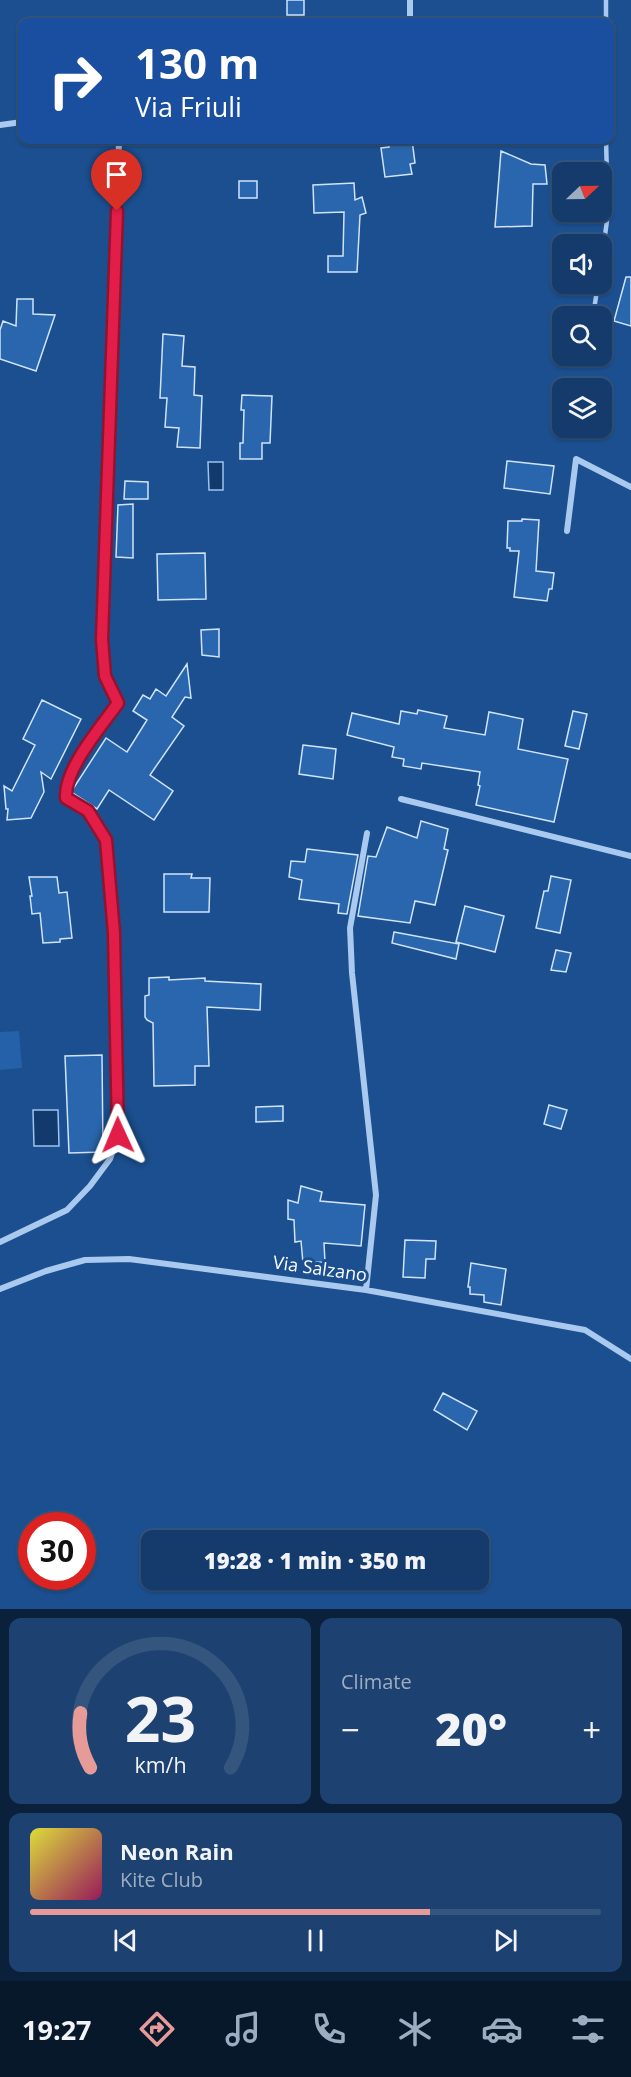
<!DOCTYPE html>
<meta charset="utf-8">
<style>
body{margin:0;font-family:"Open Sans",sans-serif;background:#1d4271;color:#f1f3f6;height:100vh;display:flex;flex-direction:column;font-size:22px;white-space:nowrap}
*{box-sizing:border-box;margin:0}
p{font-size:20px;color:#9dadc1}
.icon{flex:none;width:33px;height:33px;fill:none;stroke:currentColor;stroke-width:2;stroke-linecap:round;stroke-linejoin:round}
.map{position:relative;height:1609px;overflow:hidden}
.drawer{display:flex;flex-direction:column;gap:9px;padding:9px;background:#0b203b;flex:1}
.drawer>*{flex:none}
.guide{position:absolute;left:18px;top:18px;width:596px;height:126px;border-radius:12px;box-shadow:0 2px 4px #0004,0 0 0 2px #33557e;background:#1a4fa0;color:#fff;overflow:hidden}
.needle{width:39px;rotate:68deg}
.tools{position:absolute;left:552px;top:162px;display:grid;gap:12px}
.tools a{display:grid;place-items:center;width:60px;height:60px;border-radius:12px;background:#143b6b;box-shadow:0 2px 4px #0004,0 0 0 2px #33557e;font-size:30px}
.speed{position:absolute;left:18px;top:1512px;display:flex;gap:12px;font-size:30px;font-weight:700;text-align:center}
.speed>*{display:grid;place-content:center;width:78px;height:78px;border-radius:50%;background:#143b6b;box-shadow:0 2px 4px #0004,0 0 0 2px #33557e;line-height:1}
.speed .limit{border:9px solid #d22;background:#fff;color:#111}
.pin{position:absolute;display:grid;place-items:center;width:51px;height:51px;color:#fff;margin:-62px -26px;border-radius:50% 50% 50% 0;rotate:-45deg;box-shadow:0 0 6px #0007}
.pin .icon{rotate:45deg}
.me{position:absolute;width:66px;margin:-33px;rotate:359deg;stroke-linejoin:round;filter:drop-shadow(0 0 4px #0008)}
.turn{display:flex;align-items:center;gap:21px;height:126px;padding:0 18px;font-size:27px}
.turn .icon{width:78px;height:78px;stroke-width:2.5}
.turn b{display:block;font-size:42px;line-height:51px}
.big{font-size:45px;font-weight:800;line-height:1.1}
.drawer .widget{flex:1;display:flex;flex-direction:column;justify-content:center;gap:9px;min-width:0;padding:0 21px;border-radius:12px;background:#1d4271}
.drawer .dial{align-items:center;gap:0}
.dial svg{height:156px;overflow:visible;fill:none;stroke:#33557e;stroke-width:7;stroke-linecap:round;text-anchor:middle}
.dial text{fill:#f1f3f6;stroke:none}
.song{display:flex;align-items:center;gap:18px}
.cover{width:72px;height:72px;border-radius:9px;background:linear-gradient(135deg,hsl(60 70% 55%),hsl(330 70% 35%))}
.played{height:6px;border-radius:3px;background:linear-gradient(90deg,#e69b98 70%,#33557e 70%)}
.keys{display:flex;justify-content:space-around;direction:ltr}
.heat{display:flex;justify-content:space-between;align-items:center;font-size:33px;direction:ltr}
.drawer .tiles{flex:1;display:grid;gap:9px;grid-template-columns:1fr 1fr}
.widget:last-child{grid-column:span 2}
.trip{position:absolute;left:141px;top:1530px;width:348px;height:60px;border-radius:12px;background:#143b6b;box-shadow:0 2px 4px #0004,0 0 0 2px #33557e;font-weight:800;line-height:60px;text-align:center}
.dock{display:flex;height:96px;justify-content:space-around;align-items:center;background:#08182b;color:#9dadc1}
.dock .icon{width:42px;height:42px}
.dock .current{color:#e69b98}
.dock b{font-size:27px;color:#f1f3f6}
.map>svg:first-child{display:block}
</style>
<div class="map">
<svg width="631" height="1609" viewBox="0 0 631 1609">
<rect width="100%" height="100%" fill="#1b4f8f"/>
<path fill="#2461a8" d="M 19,1031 L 22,1068 L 0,1070 L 0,1032 Z"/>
<path fill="#123a6d" stroke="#9cc4f0" stroke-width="1.5" d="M 208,462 L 223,462 L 223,490 L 209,490 Z
M 58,1110 L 59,1146 L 34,1146 L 33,1110 Z"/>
<path fill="#2a66ad" stroke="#cfe3fa" stroke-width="1.5" d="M 287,0 L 304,0 L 304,15 L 287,15 Z
M 388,140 L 412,140 L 415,163 L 410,164 L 412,174 L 385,177 L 381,148 L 389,147 Z
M 501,151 L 531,164 L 545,165 L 547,184 L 533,184 L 532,226 L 495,227 Z
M 239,181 L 257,181 L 257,198 L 239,198 Z
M 354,183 L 355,200 L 362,197 L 366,213 L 360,215 L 357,272 L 328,272 L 328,256 L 343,256 L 344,212 L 314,213 L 313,185 Z
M 626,277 L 631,277 L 631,326 L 614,321 Z
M 17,299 L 33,299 L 33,314 L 55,315 L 36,371 L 0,359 L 0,330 L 3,321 L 16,326 Z
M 163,334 L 184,336 L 182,366 L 195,367 L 194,395 L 202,396 L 200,448 L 177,447 L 179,428 L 165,427 L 167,398 L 160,398 Z
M 242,395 L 272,396 L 270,443 L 262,443 L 262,459 L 240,459 L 240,443 L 243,443 L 244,410 L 241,410 Z
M 507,461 L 554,466 L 550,494 L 504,488 Z
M 125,481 L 148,482 L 148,499 L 124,499 Z
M 133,504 L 133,558 L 116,557 L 118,505 Z
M 522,519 L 539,520 L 536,571 L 554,573 L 552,589 L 549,589 L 547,601 L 514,597 L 519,551 L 510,551 L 510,548 L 507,548 L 508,521 L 522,521 Z
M 205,553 L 206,599 L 158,600 L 157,554 Z
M 219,629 L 219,657 L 202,655 L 201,630 Z
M 187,664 L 191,698 L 185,697 L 172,717 L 184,726 L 150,775 L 173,791 L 154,820 L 109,790 L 97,809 L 71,792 L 106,738 L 127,752 L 147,720 L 133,711 L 143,695 L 150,699 L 156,689 L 166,696 Z
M 42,700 L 81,719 L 51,779 L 41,772 L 44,792 L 31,818 L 7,820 L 8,809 L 6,809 L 4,786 L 12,791 L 35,745 L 23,739 Z
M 418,710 L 447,716 L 444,728 L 485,735 L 489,712 L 523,719 L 518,749 L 568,759 L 554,822 L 476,805 L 480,786 L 478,785 L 480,772 L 422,763 L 421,769 L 403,766 L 404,759 L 392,757 L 394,747 L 347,735 L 352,713 L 399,724 L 401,711 L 417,714 Z
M 573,711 L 587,714 L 579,749 L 565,746 Z
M 303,745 L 336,749 L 333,779 L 299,774 Z
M 421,821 L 448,829 L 444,849 L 448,850 L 435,905 L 415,901 L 410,923 L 358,916 L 368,856 L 376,857 L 387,827 L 417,838 Z
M 307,849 L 358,855 L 347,914 L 338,913 L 339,904 L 299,899 L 302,880 L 289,877 L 291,861 L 305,862 Z
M 164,874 L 192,874 L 191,878 L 210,878 L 209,912 L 164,912 Z
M 551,876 L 571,880 L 560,933 L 536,928 L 544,891 L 548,891 Z
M 29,877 L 57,877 L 59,893 L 67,892 L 72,938 L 60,939 L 60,942 L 43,943 L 40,913 L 32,914 L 30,896 L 32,896 Z
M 465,906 L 504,916 L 495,952 L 456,942 Z
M 394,932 L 459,944 L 456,959 L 392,943 Z
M 556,950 L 571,953 L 566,972 L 551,970 Z
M 169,977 L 169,980 L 205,978 L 205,981 L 261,984 L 260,1010 L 207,1007 L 209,1066 L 195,1066 L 195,1085 L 154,1086 L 153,1023 L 147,1020 L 145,1017 L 145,996 L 149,995 L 149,978 Z
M 102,1055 L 103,1152 L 69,1153 L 65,1056 Z
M 549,1105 L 567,1110 L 561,1129 L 544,1124 Z
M 283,1106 L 283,1121 L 256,1122 L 256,1107 Z
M 301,1186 L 322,1192 L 320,1201 L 365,1205 L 361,1246 L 324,1243 L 325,1262 L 303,1263 L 301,1241 L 295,1242 L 294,1220 L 288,1219 L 288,1200 L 298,1203 Z
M 405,1240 L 436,1241 L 435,1259 L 426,1259 L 425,1278 L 403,1277 Z
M 471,1263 L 506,1269 L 501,1305 L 484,1302 L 484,1295 L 470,1294 L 470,1287 L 468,1287 Z
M 443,1393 L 477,1411 L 467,1430 L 434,1410 Z"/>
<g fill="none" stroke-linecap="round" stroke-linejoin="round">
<path stroke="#a9c9ee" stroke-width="4.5" d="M 606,22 L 606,0
M 602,258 L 608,213 L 606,140
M 593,316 L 598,284
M 65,787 L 76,763 L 118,703 L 105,676 L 102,639"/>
<path stroke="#a9c9ee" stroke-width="6" d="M 410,22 L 410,0
M 0,125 L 22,122
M 567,531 L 576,459 L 631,487
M 102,639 L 119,140
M 401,799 L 631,856
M 0,1242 L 67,1210 L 90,1186 L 110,1159 L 118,1135 L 114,933 L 106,840 L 88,811 L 66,798 L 65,787
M 0,1289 L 46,1271 L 85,1260 L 129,1259 L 366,1290 L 585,1330 L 631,1359
M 366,1290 L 376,1195 L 352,973 L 350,928 L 367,833"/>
</g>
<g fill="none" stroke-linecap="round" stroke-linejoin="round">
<defs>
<path id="route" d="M 117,211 L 102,639 L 105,676 L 118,703 C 101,727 64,769 66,798 L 88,811 L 106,840 L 114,933 L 118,1135"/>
</defs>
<use href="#route" stroke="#92132f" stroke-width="15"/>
<use href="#route" stroke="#e11d48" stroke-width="10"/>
</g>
<g text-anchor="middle" stroke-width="6" stroke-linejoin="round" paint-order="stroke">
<g font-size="18" fill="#fff" stroke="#1b4f8f">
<text transform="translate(320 1269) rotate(8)" y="6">Via Salzano</text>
</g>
</g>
</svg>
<div class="tools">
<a><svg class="needle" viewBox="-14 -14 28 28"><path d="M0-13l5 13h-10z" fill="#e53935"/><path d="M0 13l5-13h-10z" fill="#9dadc1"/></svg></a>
<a><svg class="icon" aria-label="sound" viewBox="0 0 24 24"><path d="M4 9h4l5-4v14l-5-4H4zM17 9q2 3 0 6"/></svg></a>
<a><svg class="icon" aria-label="search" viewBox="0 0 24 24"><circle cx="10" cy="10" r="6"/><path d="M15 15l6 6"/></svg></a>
<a><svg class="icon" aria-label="layers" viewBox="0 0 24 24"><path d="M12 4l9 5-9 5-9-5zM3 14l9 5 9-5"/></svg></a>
</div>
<div class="speed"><div class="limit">30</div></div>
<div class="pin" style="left:117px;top:211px;background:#d93025"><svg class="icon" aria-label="arrive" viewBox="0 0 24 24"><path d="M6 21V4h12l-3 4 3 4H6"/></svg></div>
<svg class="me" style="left:118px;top:1135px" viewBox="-20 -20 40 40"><path d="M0-17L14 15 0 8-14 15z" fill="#e11d48" stroke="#fff" stroke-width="4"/></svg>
<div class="trip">19:28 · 1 min · 350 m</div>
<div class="guide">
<div class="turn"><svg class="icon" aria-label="right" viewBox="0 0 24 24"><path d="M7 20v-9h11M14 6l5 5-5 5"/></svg><div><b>130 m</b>Via Friuli</div></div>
</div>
</div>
<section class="drawer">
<div class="tiles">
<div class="widget dial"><svg viewBox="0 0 100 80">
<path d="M14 69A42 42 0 1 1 86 69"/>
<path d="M14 69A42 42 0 0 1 9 41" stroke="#e69b98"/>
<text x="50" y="56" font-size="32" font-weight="700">23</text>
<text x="50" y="72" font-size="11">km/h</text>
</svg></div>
<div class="widget"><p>Climate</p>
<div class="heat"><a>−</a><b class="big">20°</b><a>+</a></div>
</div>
<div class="widget">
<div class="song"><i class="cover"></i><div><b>Neon Rain</b><p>Kite Club</p></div></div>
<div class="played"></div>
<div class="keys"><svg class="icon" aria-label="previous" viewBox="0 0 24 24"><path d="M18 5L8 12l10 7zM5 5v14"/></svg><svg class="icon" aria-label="pause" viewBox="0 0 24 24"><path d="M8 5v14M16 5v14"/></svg><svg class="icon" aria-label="next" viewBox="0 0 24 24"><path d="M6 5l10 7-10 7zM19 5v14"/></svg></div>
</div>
</div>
</section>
<nav class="dock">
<b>19:27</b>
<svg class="icon current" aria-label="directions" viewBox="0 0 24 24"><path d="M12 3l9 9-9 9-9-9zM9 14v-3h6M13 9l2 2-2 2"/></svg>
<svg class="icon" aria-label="music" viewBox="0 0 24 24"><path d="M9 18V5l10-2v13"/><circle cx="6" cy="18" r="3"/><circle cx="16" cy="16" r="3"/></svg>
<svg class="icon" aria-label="phone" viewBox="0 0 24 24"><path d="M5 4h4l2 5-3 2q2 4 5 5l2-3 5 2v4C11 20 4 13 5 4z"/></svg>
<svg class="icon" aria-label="climate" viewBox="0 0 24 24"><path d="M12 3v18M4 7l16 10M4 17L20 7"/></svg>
<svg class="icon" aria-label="car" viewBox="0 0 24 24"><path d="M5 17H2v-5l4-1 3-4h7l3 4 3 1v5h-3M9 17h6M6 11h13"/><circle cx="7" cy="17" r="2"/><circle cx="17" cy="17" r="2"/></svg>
<svg class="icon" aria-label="filters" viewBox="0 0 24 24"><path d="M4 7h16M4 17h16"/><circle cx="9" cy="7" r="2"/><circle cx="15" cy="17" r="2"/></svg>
</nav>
